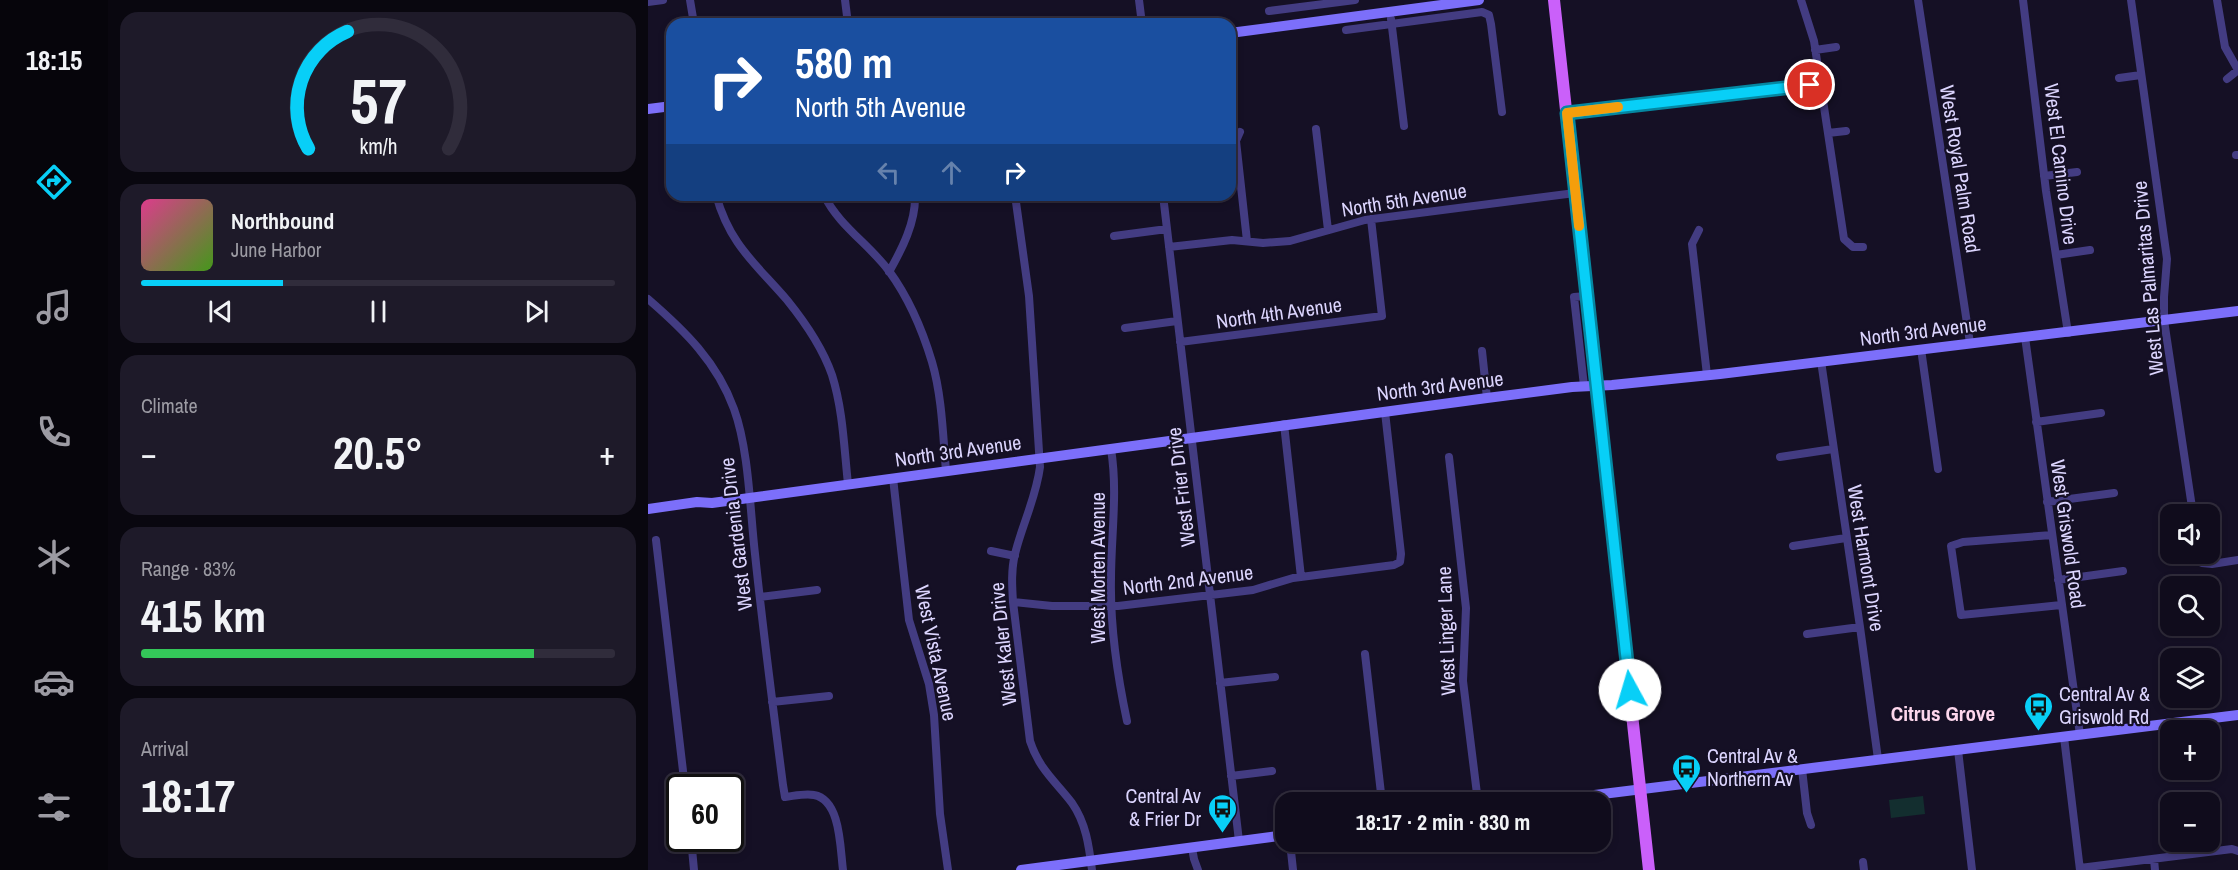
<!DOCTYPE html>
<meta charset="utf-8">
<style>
body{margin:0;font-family:"Archivo Narrow",sans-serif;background:#1e1a29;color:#f1f3f6;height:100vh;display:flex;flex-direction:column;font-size:22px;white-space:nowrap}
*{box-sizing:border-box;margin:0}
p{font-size:20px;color:#9c9ba3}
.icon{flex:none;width:33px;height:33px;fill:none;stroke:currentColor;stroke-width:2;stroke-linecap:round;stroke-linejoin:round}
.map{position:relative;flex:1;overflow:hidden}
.drawer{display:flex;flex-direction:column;gap:12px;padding:12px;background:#09070f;width:540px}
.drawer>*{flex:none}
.top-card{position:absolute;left:18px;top:18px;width:570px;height:183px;border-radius:18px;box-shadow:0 3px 9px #0003,0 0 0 2px #302c3b;background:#1a4fa0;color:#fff;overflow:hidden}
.controls{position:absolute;left:1512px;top:504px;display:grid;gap:12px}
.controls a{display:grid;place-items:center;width:60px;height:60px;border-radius:12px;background:#100c1c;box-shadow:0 3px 9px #0003,0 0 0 2px #302c3b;font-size:30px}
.speed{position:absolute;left:18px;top:774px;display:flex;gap:12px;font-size:30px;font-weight:700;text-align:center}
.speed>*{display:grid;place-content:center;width:78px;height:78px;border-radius:50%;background:#100c1c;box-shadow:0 3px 9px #0003,0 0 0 2px #302c3b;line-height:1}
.speed .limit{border:3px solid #111;border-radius:9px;background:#fff;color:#111}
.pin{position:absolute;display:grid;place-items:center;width:51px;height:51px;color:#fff;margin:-26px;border:3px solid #fff;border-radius:50%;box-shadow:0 2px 6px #0007}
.me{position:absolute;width:66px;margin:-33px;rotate:354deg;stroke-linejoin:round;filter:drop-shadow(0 0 4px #0008)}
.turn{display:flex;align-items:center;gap:21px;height:126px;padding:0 30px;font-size:27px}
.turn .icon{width:78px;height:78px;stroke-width:2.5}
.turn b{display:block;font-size:42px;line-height:51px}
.lanes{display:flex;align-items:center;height:57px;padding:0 30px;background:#0003;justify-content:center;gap:30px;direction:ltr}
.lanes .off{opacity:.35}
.big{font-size:45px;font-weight:700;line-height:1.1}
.drawer .tile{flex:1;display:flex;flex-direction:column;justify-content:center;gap:9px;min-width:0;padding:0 21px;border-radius:18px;background:#1e1a29}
.drawer .dial{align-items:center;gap:0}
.dial svg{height:156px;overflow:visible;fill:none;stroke:#302c3b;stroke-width:7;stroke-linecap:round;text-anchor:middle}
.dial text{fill:#f1f3f6;stroke:none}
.song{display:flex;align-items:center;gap:18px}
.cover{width:72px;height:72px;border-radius:9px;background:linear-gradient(135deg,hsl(330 70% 55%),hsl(100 70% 35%))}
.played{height:6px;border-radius:3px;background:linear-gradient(90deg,#08cff7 30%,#302c3b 30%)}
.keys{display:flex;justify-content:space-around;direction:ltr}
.heat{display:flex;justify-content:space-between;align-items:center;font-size:33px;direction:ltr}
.charge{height:9px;border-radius:4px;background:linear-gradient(90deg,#34c759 83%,#302c3b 0)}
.trip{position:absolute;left:627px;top:792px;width:336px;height:60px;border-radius:18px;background:#100c1c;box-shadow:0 3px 9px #0003,0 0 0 2px #302c3b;font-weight:700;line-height:60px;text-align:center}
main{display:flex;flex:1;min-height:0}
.dock{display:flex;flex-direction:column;width:108px;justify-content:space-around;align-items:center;background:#06050b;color:#9c9ba3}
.dock .icon{width:42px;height:42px}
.dock .current{color:#08cff7}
.dock b{font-size:27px;color:#f1f3f6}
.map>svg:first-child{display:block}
</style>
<main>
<nav class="dock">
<b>18:15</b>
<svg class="icon current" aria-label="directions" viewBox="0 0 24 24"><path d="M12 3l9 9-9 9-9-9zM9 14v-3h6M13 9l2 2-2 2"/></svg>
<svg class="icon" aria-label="music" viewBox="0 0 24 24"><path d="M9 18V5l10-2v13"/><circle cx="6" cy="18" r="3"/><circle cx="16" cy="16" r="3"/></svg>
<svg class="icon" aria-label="phone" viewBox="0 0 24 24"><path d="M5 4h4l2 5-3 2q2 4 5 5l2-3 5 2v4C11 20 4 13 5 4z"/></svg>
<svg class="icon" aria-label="climate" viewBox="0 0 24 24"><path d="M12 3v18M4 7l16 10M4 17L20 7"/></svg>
<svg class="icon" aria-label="car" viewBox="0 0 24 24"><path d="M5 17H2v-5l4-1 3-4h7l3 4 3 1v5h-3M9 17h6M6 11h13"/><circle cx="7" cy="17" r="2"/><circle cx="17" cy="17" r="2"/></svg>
<svg class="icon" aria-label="filters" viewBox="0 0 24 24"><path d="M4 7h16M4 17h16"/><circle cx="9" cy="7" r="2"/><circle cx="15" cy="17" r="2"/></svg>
</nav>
<section class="drawer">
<div class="tile dial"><svg viewBox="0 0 100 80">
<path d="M14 69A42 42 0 1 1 86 69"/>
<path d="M14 69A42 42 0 0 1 34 9" stroke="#08cff7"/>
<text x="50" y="56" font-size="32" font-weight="700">57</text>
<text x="50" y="72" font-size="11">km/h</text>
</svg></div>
<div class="tile">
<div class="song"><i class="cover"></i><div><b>Northbound</b><p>June Harbor</p></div></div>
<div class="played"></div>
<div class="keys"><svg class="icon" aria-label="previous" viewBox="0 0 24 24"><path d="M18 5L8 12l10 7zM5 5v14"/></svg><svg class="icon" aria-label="pause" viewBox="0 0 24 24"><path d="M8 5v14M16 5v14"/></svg><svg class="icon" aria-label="next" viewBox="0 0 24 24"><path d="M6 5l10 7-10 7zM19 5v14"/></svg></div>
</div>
<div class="tile"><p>Climate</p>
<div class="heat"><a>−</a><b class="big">20.5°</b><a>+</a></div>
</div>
<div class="tile"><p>Range · 83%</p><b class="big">415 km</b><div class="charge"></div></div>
<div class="tile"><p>Arrival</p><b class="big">18:17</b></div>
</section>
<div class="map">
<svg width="1590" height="870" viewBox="0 0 1590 870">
<rect width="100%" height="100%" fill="#151025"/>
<path fill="#132e2f" d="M 1275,796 L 1277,814 L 1243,818 L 1241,800 Z"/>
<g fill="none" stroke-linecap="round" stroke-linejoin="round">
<path stroke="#433c82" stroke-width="8" d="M 42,0 L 46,24
M 197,0 L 200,24
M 491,0 L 494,24
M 1153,0 L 1166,41 L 1196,239 L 1205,247 L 1215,247
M 1270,0 L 1322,343
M 1375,0 L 1398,191 L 1420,333
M 1483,0 L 1519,259 L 1516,297 L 1516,320 L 1545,514
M 1569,0 L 1577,47 L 1590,70
M 0,2 L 15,0
M 621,11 L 707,0
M 743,19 L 756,126
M 698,30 L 834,12 L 841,15 L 843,24 L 854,112
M 1167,50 L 1188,47
M 1471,78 L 1493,75
M 1579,79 L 1590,70
M 919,113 L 1172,84
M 668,129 L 680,230
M 592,132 L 588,141 L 599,241
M 1180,133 L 1198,131
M 1588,155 L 1590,155
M 1396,176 L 1429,172
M 68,195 C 82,245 107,263 139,300 C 156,321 175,349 184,375 C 195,410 196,447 200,484
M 176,195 C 191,226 221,244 241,271 C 260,297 275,332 284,362 C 294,396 295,436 298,471
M 367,195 L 381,296 L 392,467 C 388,498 374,525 367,554 C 363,570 364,586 365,602 L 382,741 C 391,769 407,781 424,803 C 438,823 441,846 444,870
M 515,195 L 591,841
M 1051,230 L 1044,244 L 1059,375
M 466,236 L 519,229
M 521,247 L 584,240 L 615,243 L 642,241 L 717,220 L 927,193
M 1408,255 L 1442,250
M 241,272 C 254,249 268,222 267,195
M 0,299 C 37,331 69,362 86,409 C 101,450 102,511 107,554 C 115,631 125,708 135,785 L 137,797 C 146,796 157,793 166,795 C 193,800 192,848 195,870
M 477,328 L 529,321
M 1377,337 L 1432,735
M 532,342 L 734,316 L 723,219
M 1273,349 L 1290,469
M 834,351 L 839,398
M 1173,361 L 1212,627 L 1230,759
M 936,386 L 926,297 L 938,296
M 1388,422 L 1453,413
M 636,424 L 653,577
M 463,449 C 470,492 463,536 463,579 C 462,627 469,674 479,721
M 801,457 L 818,608 L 815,681 L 830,802
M 1132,457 L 1185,449
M 245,478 L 261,620 L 281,684 L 286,715 L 292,814 L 300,870
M 1399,502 L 1466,493
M 1404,535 L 1315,542 L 1303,546 L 1313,615 L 1413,605
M 8,540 L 37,788
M 1145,546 L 1198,538
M 343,551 L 367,556
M 1551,554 L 1554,563 L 1564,564 L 1590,560
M 1410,580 L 1475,571
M 112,597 L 169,590
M 365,602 L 404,606 L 470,606 L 605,590 L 645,578 L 746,565 L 752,562 L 753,554 L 737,412
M 1159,634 L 1212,627
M 717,654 L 734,802
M 572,683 L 627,677
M 124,702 L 181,696
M 1416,737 L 1432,870
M 1310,750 L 1324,870
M 1154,769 L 1159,813 L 1163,825
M 583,776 L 624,771
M 43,838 L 46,870
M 642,842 L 645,870
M 544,848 L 546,859 L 550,870
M 1506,859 L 1507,870
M 1215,862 L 1216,870
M 1432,868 L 1584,849 L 1590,851"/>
<path stroke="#7c6ffa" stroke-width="10" d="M 582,33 L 831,0
M 0,109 L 24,106
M 0,509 L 49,502 L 64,503 L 839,398 L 924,387 L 964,385 L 1072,374 L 1590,311
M 890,802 L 1590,715
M 373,870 L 638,835"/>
<path stroke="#ca60fa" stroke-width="12" d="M 906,0 L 1001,870"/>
</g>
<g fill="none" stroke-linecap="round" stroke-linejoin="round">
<defs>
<path id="route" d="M 982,690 L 919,113 L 1162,85"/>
</defs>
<use href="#route" stroke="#0587a1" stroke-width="15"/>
<use href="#route" stroke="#08cff7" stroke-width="10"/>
<path stroke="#f59e0b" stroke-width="10" d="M 931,226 L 919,113 L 970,107"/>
</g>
<defs>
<symbol id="bus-pin" viewBox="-11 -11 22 30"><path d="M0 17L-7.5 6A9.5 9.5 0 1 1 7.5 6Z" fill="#08cff7" stroke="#151025"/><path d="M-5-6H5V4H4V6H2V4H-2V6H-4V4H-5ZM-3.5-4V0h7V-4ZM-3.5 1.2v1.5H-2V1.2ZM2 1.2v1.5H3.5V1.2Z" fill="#111"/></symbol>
</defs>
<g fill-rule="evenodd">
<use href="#bus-pin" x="1374" y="690" width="33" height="45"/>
<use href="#bus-pin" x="1022" y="752" width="33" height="45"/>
<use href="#bus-pin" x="558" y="792" width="33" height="45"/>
</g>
<g text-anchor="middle" stroke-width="4.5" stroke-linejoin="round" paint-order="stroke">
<g font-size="20" fill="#dcd5fe" stroke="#151025">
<text transform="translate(1413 164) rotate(83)" y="7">West El Camino Drive</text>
<text transform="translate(1312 169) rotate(81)" y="7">West Royal Palm Road</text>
<text transform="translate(756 200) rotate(-9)" y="7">North 5th Avenue</text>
<text transform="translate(1500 278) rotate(-95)" y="7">West Las Palmaritas Drive</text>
<text transform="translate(631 313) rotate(-8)" y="7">North 4th Avenue</text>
<text transform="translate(1275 331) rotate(-7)" y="7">North 3rd Avenue</text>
<text transform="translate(792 386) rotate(-7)" y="7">North 3rd Avenue</text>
<text transform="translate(310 451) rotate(-8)" y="7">North 3rd Avenue</text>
<text transform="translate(533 487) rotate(-97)" y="7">West Frier Drive</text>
<text transform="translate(88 534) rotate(-97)" y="7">West Gardenia Drive</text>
<text transform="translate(1420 534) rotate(82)" y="7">West Griswold Road</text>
<text transform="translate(1218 558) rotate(81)" y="7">West Harmont Drive</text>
<text transform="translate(450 568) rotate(-90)" y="7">West Morten Avenue</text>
<text transform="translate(540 580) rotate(-7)" y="7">North 2nd Avenue</text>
<text transform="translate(798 631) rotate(-92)" y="7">West Linger Lane</text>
<text transform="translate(355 644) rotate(-96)" y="7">West Kaler Drive</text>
<text transform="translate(288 653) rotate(78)" y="7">West Vista Avenue</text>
</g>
<g font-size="20" fill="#dcd5fe" stroke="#151025" text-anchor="start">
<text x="1411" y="701">Central Av &amp;<tspan x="1411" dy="23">Griswold Rd</tspan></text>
<text x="1059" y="763">Central Av &amp;<tspan x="1059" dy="23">Northern Av</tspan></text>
<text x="553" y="803" text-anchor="end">Central Av<tspan x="553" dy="23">&amp; Frier Dr</tspan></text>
</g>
<g font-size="21" font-weight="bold" fill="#fed7ed" stroke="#151025">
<text x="1295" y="721">Citrus Grove</text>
</g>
</g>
</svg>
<div class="controls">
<a><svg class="icon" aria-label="sound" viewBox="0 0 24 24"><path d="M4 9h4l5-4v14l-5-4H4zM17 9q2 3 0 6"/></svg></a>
<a><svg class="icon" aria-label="search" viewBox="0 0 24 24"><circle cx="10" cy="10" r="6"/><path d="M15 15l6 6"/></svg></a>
<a><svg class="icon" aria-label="layers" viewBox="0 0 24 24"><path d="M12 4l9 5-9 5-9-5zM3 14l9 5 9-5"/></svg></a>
<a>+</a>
<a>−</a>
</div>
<div class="speed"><div class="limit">60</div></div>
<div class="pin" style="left:1162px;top:85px;background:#d93025"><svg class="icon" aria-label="arrive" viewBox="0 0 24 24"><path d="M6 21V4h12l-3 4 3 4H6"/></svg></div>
<svg class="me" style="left:982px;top:690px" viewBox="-20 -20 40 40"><circle r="19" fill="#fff"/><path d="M0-13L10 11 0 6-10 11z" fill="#08cff7"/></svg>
<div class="trip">18:17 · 2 min · 830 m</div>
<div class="top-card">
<div class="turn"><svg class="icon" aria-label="right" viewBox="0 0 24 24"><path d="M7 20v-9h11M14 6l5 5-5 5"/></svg><div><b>580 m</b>North 5th Avenue</div></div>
<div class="lanes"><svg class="icon off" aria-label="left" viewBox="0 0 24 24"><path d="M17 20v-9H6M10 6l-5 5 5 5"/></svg><svg class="icon off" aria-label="ahead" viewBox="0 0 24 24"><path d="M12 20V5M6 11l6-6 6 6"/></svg><svg class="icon" aria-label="right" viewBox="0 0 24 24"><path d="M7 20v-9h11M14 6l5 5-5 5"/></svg></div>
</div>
</div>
</main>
